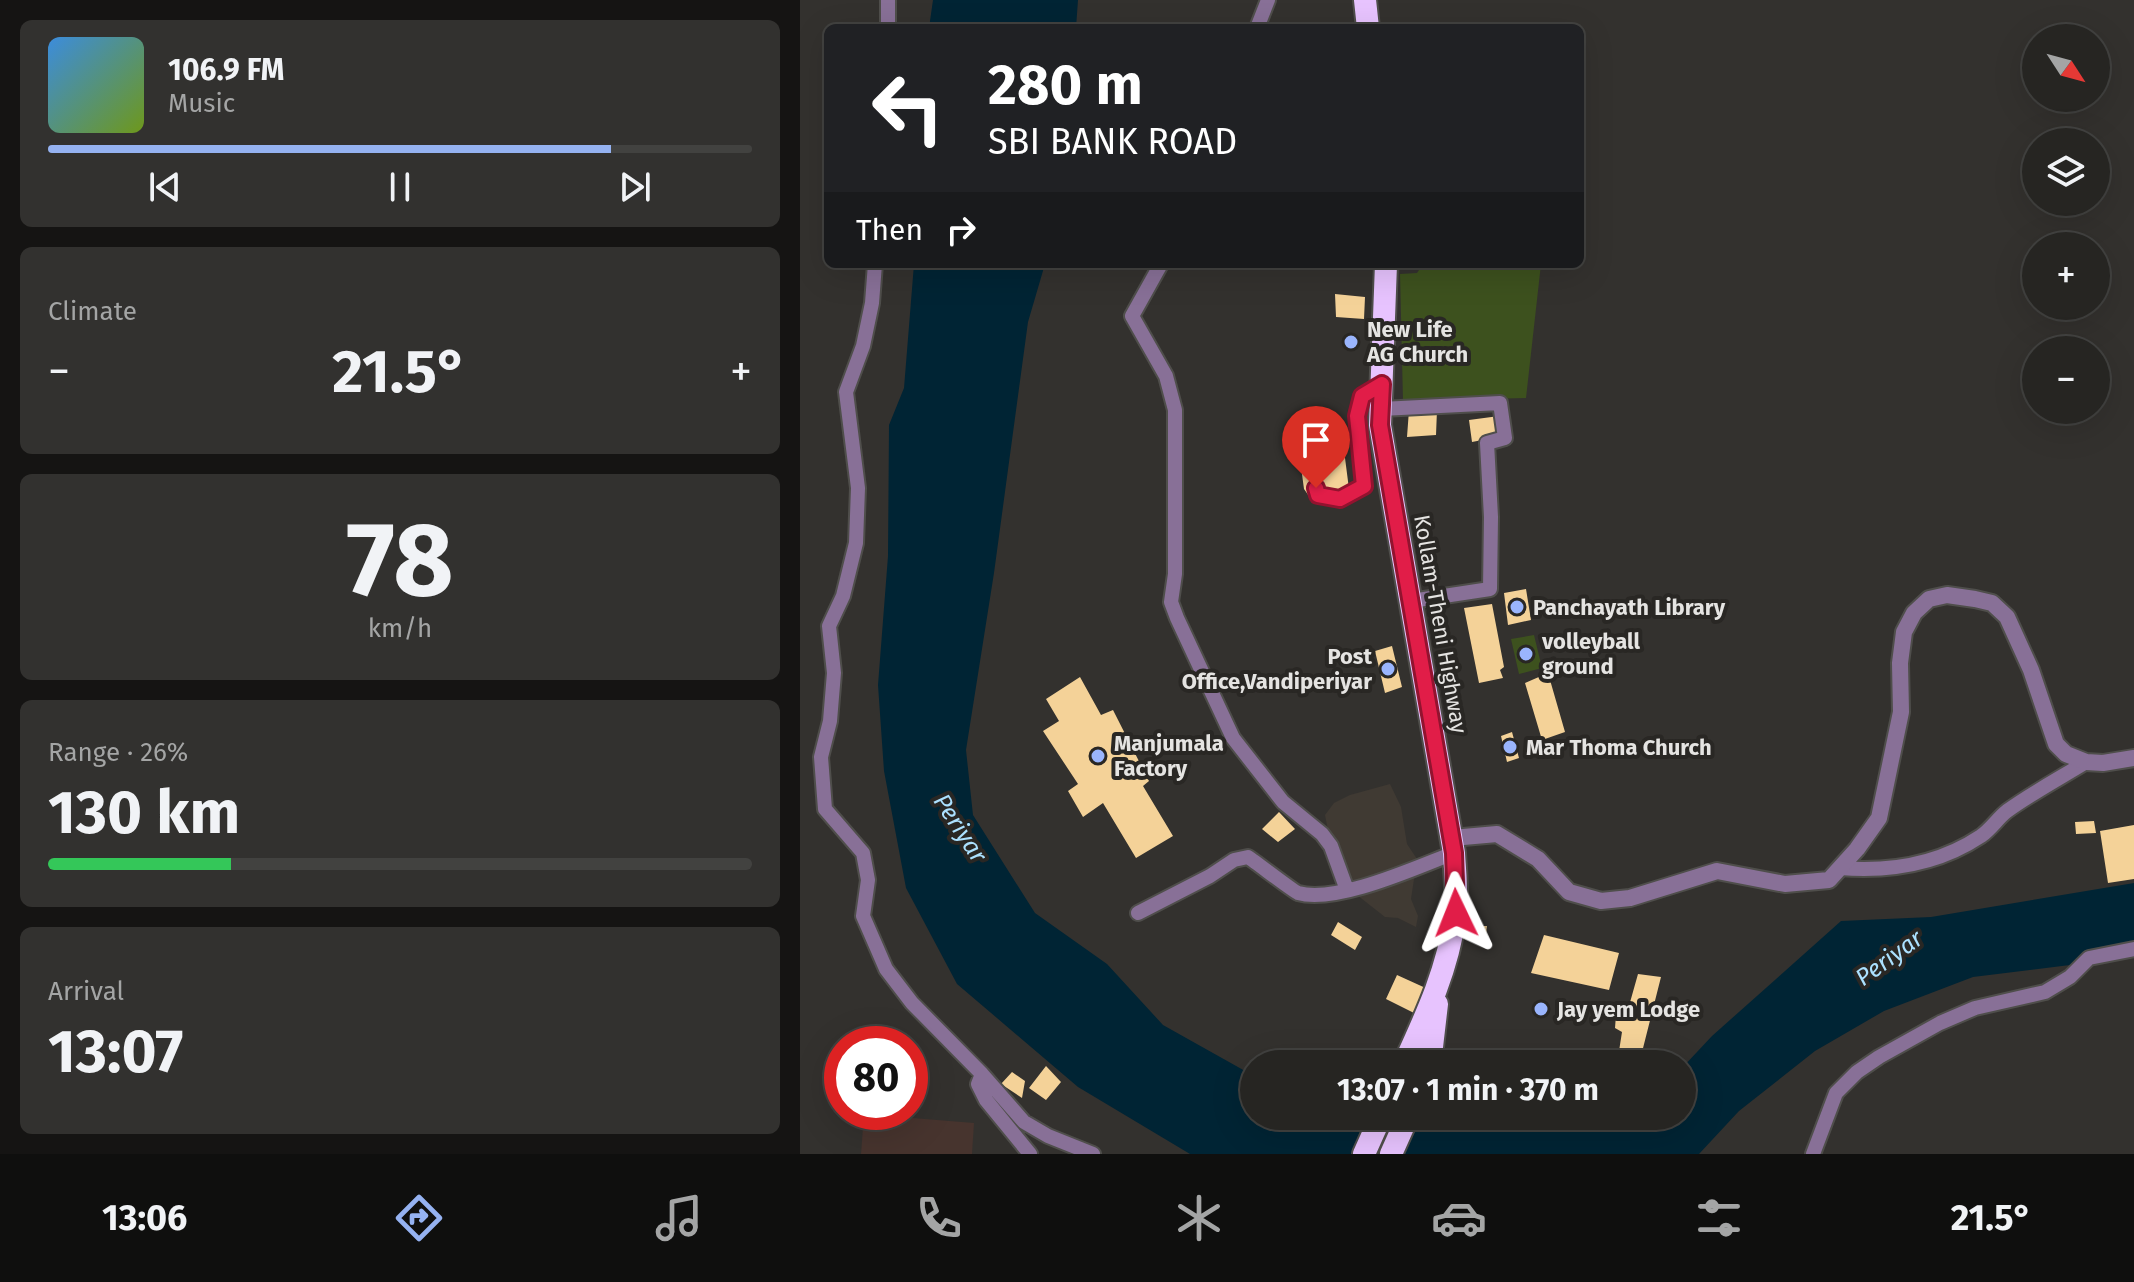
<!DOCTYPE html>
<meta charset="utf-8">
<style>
body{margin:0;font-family:"Fira Sans",sans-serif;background:#32312f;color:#f1f3f6;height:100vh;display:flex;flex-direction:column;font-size:30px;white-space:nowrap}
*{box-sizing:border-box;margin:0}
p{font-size:26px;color:#a4a5a5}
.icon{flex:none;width:44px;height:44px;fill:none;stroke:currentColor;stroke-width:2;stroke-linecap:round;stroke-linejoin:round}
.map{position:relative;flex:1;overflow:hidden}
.side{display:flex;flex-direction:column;gap:20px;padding:20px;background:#151413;width:800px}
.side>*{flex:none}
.guide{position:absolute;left:24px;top:24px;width:760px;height:244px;border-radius:12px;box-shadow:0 8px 32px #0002,0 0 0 2px #424240;background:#202124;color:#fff;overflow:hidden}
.needle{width:52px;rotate:126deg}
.buttons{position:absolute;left:1222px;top:24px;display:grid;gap:16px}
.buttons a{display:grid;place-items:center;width:88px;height:88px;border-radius:50%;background:#262522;box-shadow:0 8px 32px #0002,0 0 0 2px #424240;font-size:40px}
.speed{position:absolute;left:24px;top:1026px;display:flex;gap:16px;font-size:40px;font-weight:700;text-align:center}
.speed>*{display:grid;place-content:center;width:104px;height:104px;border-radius:50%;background:#262522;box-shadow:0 8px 32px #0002,0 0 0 2px #424240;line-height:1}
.speed .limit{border:12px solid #d22;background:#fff;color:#111}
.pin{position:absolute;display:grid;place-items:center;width:68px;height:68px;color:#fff;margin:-82px -34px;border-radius:50% 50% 50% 0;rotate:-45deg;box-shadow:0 0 8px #0007}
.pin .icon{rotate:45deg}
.me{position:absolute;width:88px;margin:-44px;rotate:358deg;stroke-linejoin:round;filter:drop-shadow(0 0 6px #0008)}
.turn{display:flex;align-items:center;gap:28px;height:168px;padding:0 32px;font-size:36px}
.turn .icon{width:104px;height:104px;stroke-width:2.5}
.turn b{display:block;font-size:56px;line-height:68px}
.then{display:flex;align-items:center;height:76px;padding:0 32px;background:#0003;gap:16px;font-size:30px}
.big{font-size:60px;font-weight:700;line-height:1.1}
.side .widget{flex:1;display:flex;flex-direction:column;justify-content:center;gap:12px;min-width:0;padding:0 28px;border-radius:12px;background:#32312f}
.side .dial{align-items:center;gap:0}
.dial b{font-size:104px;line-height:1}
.song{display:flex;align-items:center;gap:24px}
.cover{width:96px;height:96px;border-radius:12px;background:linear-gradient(135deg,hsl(210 70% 55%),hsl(80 70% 35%))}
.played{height:8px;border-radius:4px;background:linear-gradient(90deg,#95b2f1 80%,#424240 80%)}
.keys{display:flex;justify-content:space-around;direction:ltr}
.heat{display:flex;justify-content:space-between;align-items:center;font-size:44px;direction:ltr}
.charge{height:12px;border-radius:6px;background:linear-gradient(90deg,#34c759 26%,#424240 0)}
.trip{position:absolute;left:440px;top:1050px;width:456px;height:80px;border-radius:40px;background:#262522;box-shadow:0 8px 32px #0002,0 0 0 2px #424240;font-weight:700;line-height:80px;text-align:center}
.menu{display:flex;height:128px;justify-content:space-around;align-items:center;background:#0f0f0e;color:#a4a5a5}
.menu .icon{width:56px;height:56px}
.menu .current{color:#95b2f1}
.menu b{font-size:36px;color:#f1f3f6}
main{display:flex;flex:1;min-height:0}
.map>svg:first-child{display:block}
</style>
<main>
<section class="side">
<div class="widget">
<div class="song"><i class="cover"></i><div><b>106.9 FM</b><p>Music</p></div></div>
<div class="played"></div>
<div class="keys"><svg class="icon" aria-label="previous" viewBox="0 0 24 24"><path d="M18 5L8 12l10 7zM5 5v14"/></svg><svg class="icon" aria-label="pause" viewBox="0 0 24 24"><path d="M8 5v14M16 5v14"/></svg><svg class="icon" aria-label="next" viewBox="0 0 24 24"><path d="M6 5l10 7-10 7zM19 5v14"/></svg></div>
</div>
<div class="widget"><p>Climate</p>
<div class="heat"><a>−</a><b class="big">21.5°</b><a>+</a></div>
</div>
<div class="widget dial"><b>78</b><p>km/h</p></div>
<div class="widget"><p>Range · 26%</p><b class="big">130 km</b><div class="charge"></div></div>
<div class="widget"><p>Arrival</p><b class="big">13:07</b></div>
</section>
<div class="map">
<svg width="1334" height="1154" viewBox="0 0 1334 1154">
<rect width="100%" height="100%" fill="#33312e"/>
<path fill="#403a33" d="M 590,784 L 601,807 L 607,844 L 617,859 L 611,899 L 618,916 L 616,927 L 598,918 L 585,917 L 557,895 L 528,830 L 525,815 L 534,803 L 550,795 Z"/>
<path fill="#47342e" d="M 64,1114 L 174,1123 L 172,1154 L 61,1154 Z"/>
<path fill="#3d511e" d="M 623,264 L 741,264 L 726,398 L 603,401 L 600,274 L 617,273 Z
M 734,635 L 742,668 L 719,674 L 711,639 Z"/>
<path fill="#002434" d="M 133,0 L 278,0 L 276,28 L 129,28 Z
M 114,264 L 245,264 L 228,322 L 194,573 L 166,750 L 173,815 L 235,913 L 307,964 L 363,1025 L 454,1076 L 454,1116 L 659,1116 L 714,1131 L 788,1116 L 882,1116 L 882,1068 L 912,1036 L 1041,921 L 1131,917 L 1334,883 L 1334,957 L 1173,977 L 1084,1011 L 1015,1051 L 939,1111 L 899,1154 L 390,1154 L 278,1087 L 157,984 L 106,888 L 84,771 L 78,685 L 88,556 L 89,425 L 104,388 Z"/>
<path fill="#f4d298" d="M 535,294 L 565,297 L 564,319 L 536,317 Z
M 609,410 L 637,410 L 636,435 L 607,437 Z
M 699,416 L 703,436 L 672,442 L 669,420 Z
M 541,427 L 549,489 L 511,499 L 504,489 L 497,437 Z
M 726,589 L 731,620 L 708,625 L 704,593 Z
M 692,604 L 704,667 L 700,670 L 703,678 L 679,683 L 664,608 Z
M 592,646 L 602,687 L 585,693 L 575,651 Z
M 748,673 L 765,732 L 742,740 L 725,683 Z
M 280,677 L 301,715 L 313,710 L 349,781 L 343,786 L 373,836 L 336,858 L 303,803 L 283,817 L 268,791 L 278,784 L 243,731 L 259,721 L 246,699 Z
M 712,732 L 719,758 L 707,762 L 701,736 Z
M 479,812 L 495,829 L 478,842 L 462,829 Z
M 1294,821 L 1296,833 L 1276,834 L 1275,822 Z
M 1334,825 L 1334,879 L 1308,883 L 1300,831 Z
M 538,922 L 562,937 L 555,950 L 531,935 Z
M 680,926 L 687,926 L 685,942 L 677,941 Z
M 744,935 L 819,953 L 809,990 L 731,973 Z
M 838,974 L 861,977 L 839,1064 L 817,1064 L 822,1032 L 815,1028 L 816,1015 L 827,1013 Z
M 597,975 L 630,990 L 618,1015 L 586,999 Z
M 246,1066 L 261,1082 L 246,1100 L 229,1088 Z
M 212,1072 L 225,1081 L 222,1098 L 201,1084 Z"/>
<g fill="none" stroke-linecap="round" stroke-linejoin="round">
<defs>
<path id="minor" d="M 88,28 L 88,0
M 457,28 L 468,0
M 75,264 L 72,303 L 63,346 L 46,392 L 58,488 L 56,543 L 43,596 L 29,626 L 34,673 L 30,721 L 21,757 L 25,809 L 63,853 L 68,880 L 63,916 L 86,969 L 112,1003 L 182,1074 L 224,1122 L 248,1136 L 293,1154
M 361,264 L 332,316 L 366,376 L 375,410 L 375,574 L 371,602 L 377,618 L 433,738 L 483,802 L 522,834 L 531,846 L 547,890
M 581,409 L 700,403 L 705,438 L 687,443 L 691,517 L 690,589 L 611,601
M 516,488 L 518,495 L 540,499 L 564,486 L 557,416 L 562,396 L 582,384
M 1040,868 C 1089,872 1139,864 1181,836 C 1191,829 1198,818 1207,811 C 1232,793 1260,778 1286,762
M 338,913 L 410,876 L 434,860 L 448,857 C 457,863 493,891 498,893 C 537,904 617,867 654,853
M 182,1074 L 178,1084 L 186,1100 L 230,1154
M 1013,1154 L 1036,1093 L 1057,1072 L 1079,1057 L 1140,1023 L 1175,1008 L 1245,992 L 1270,977 L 1289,958 L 1334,949"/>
<path id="tertiary" d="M 652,838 L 697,834 L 738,859 L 769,892 L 801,901 L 830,898 L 917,871 L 985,884 L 1029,880 L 1057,849 L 1079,818 L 1101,712 L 1100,663 L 1104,632 L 1114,613 L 1129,599 L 1147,595 L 1175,599 L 1192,603 L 1207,617 L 1231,670 L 1256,744 L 1266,754 L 1286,762 L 1303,763 L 1334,758"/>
<path id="trunk" d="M 565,0 L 568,28
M 586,264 L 580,425 L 654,853 C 655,873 658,896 655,916 C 648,969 626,1016 604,1064
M 630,1064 L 637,1004
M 564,1154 L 581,1116
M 591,1154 L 608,1116"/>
</defs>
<use href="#minor" stroke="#4f4e4b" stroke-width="18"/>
<use href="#tertiary" stroke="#4f4e4b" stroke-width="20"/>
<use href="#trunk" stroke="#4f4e4b" stroke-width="26"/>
<use href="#minor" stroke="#887097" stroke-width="14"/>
<use href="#tertiary" stroke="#887097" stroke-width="16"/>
<use href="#trunk" stroke="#e7c3fe" stroke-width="22"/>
</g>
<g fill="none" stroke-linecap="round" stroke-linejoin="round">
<defs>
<path id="route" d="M 516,488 L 518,495 L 540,499 L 564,486 L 557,416 L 562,396 L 582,384 L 580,425 L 654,853 L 656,913"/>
</defs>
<use href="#route" stroke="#92132f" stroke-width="20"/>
<use href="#route" stroke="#e11d48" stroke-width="14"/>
</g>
<g fill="#9ab5fd" stroke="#292724" stroke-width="3">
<circle cx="551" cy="342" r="8"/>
<circle cx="717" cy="607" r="8"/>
<circle cx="726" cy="654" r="8"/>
<circle cx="588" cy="669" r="8"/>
<circle cx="710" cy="747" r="8"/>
<circle cx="298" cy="756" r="8"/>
<circle cx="741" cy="1009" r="8"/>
</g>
<g text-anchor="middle" stroke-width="8" stroke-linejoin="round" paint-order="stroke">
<g font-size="22" font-weight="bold" fill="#e5e4e2" stroke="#292724" text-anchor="start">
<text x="567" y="337">New Life<tspan x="567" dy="25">AG Church</tspan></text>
<text x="733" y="615">Panchayath Library</text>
<text x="742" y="649">volleyball<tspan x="742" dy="25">ground</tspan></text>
<text x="572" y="664" text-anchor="end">Post<tspan x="572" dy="25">Office,Vandiperiyar</tspan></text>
<text x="314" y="751">Manjumala<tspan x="314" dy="25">Factory</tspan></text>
<text x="726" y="755">Mar Thoma Church</text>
<text x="757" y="1017">Jay yem Lodge</text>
</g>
<g font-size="22" fill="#e5e4e2" stroke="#292724">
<text transform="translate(641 624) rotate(80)" y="8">Kollam-Theni Highway</text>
</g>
<g font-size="24" font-style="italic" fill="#ace1ff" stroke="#292724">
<text transform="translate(160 828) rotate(57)" y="8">Periyar</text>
<text transform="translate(1089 958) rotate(-36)" y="8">Periyar</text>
</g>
</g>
</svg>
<div class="buttons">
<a><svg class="needle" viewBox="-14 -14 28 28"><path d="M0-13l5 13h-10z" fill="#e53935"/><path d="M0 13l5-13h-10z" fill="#a4a5a5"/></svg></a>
<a><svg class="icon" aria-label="layers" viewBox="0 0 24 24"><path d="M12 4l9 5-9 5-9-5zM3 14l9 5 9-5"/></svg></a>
<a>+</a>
<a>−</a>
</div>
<div class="speed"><div class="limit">80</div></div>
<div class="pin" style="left:516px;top:488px;background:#d93025"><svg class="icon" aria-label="arrive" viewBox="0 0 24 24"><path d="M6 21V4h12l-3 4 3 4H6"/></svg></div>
<svg class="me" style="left:656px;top:913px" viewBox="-20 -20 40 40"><path d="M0-17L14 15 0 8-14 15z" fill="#e11d48" stroke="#fff" stroke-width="4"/></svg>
<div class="trip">13:07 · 1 min · 370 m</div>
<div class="guide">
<div class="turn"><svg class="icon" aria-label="left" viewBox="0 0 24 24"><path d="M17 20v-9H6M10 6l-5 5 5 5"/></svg><div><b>280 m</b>SBI BANK ROAD</div></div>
<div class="then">Then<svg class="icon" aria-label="right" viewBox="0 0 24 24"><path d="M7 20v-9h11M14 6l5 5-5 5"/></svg></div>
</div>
</div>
</main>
<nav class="menu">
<b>13:06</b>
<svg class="icon current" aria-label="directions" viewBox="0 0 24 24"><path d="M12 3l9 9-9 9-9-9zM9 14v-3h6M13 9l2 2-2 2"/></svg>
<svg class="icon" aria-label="music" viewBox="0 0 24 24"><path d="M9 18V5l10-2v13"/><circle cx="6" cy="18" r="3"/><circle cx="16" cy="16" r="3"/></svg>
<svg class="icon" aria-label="phone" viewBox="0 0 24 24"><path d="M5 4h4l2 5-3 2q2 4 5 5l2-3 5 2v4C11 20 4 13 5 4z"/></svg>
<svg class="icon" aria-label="climate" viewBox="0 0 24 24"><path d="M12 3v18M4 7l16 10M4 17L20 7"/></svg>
<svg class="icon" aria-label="car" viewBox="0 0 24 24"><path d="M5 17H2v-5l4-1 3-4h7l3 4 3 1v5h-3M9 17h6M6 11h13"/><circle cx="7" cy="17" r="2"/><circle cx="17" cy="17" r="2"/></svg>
<svg class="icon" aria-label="filters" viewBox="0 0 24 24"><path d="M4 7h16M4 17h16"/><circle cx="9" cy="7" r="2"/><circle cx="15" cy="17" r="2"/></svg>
<b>21.5°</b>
</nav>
